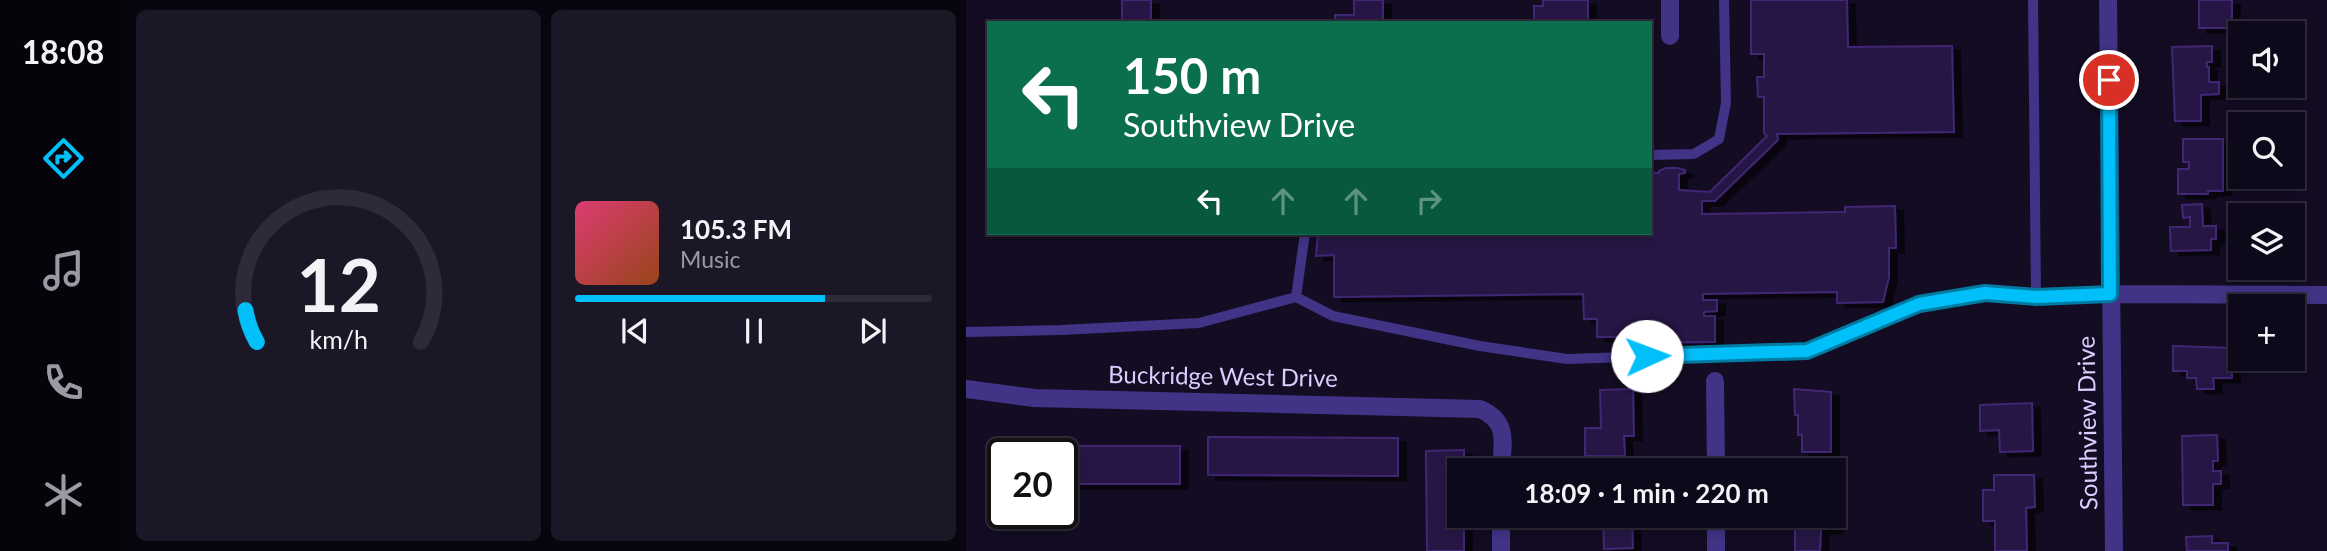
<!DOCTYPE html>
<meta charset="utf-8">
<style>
body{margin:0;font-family:Lato,sans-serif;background:#1c1727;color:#f1f3f6;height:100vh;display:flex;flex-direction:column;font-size:26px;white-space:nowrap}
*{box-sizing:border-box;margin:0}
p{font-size:23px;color:#9b9aa2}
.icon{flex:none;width:38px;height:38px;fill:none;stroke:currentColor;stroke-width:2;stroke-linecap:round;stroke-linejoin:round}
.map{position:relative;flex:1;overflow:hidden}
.side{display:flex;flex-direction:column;gap:10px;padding:10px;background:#08050e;width:840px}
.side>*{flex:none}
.banner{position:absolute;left:21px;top:21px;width:665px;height:214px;border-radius:0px;box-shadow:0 4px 10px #0003,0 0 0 2px #2e2a39;background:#0b6e4f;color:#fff;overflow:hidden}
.buttons{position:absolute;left:1262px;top:21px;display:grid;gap:14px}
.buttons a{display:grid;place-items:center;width:77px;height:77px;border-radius:0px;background:#0e091a;box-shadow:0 4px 10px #0003,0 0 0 2px #2e2a39;font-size:35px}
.speed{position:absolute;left:21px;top:438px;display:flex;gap:14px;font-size:35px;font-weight:700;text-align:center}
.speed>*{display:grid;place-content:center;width:91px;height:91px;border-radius:50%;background:#0e091a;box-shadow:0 4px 10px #0003,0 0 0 2px #2e2a39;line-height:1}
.speed .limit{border:4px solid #111;border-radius:10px;background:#fff;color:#111}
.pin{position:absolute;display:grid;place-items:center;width:60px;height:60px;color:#fff;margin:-30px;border:4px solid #fff;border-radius:50%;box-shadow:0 2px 7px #0007}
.me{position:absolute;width:77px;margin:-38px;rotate:88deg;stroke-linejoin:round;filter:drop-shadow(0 0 5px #0008)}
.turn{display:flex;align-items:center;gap:24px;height:147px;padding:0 21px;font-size:32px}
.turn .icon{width:91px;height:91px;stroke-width:2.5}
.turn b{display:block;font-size:49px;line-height:60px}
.lanes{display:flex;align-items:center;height:66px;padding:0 21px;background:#0003;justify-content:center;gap:35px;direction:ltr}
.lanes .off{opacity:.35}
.side .tile{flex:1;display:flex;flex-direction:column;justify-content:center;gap:10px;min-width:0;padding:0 24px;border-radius:10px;background:#1c1727}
.side .dial{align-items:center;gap:0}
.dial svg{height:182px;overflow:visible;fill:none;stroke:#2e2a39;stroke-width:7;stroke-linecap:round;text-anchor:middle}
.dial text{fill:#f1f3f6;stroke:none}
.song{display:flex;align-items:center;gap:21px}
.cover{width:84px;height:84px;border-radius:10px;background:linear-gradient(135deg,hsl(340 70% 55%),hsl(20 70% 35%))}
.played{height:7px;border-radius:4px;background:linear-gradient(90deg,#00bff9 70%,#2e2a39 70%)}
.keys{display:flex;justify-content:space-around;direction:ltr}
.side .tiles{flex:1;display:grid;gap:10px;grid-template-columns:repeat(2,1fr)}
.trip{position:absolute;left:481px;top:458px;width:399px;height:70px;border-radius:0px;background:#0e091a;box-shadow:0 4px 10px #0003,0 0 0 2px #2e2a39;font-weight:700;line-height:70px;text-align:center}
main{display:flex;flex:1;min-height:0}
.tabs{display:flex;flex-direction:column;width:126px;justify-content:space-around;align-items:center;background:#06040a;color:#9b9aa2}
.tabs .icon{width:49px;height:49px}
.tabs .selected{color:#00bff9}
.tabs b{font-size:32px;color:#f1f3f6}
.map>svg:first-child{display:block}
</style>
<main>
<nav class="tabs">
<b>18:08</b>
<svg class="icon selected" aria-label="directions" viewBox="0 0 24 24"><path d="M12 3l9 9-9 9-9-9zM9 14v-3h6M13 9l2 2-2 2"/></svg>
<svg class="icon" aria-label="music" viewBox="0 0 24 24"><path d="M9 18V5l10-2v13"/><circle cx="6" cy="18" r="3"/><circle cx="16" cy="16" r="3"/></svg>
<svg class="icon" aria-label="phone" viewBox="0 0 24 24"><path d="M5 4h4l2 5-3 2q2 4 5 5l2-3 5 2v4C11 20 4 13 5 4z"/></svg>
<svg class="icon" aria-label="climate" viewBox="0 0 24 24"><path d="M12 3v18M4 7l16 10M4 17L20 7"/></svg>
</nav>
<section class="side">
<div class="tiles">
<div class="tile dial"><svg viewBox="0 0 100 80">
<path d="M14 69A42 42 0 1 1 86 69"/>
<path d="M14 69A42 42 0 0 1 9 55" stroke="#00bff9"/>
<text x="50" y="56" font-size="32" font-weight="700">12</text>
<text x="50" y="72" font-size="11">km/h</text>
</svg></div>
<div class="tile">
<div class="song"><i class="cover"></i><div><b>105.3 FM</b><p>Music</p></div></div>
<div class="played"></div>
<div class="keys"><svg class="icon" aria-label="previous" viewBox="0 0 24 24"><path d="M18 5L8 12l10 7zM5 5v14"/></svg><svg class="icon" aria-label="pause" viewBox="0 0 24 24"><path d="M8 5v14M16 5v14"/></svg><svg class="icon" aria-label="next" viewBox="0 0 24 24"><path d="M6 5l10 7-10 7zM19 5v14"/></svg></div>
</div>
</div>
</section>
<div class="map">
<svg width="1361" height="551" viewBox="0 0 1361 551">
<defs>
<filter id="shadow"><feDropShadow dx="8" dy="4.5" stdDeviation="0" flood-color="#0009"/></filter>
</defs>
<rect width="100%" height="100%" fill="#130c23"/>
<path fill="#261645" stroke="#402773" stroke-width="2" filter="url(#shadow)" d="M 156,0 L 185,0 L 185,23 L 156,23 Z
M 388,0 L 417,0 L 417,23 L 369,23 L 369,15 L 388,15 Z
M 577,0 L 622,0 L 622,23 L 568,20 L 568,6 L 577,6 Z
M 785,0 L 881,0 L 882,47 L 986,46 L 988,132 L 811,134 L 812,140 L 749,201 L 736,201 L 736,214 L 879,212 L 879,207 L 929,206 L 930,248 L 923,248 L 923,277 L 917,302 L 871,303 L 871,292 L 737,294 L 737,300 L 751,300 L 751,311 L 738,312 L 738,316 L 749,316 L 749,342 L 651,343 L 651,337 L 631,337 L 631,319 L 618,319 L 617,294 L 368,297 L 368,255 L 350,256 L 352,233 L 684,233 L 684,173 L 693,173 L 693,171 L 700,168 L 711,168 L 719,170 L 719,173 L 713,174 L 713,190 L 744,192 L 801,136 L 798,133 L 798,97 L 792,97 L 791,77 L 798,77 L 798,54 L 785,54 Z
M 1233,0 L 1266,0 L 1266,28 L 1233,28 Z
M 1246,46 L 1246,62 L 1241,62 L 1241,67 L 1243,67 L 1243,82 L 1253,82 L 1253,94 L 1235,95 L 1235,121 L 1209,121 L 1206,47 Z
M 1217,139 L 1257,139 L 1257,191 L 1242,191 L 1242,194 L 1212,194 L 1212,169 L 1223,169 L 1223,162 L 1217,162 Z
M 1236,204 L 1237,226 L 1250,226 L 1250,239 L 1245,239 L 1245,250 L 1205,251 L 1204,227 L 1224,227 L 1224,217 L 1217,218 L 1216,205 Z
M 1207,346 L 1266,348 L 1266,378 L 1247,378 L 1248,389 L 1231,389 L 1230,378 L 1221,378 L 1221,371 L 1207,371 Z
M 667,389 L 668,436 L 658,436 L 659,456 L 619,456 L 619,428 L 635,428 L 634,390 Z
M 828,389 L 865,392 L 865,452 L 836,452 L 836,435 L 832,435 L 832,415 L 829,415 Z
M 1066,403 L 1067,451 L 1034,452 L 1033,430 L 1014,431 L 1014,405 Z
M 1251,435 L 1252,461 L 1247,461 L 1247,471 L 1255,471 L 1255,484 L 1247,484 L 1247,505 L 1217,505 L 1216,436 Z
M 242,437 L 432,438 L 432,476 L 242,475 Z
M 24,446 L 214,446 L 214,484 L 96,484 L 96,453 L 37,453 L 37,483 L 24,483 Z
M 498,450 L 498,471 L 494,471 L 494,516 L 498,516 L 498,551 L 461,551 L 460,451 Z
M 1028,475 L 1068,475 L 1069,507 L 1060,508 L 1061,551 L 1029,551 L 1029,521 L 1017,521 L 1017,490 L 1028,490 Z
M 869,510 L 869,529 L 855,529 L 854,551 L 829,551 L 829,529 L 825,529 L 825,516 L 868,516 Z
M 637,516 L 666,516 L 667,548 L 638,549 Z
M 1246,536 L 1246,543 L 1262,543 L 1262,551 L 1221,551 L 1220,537 Z"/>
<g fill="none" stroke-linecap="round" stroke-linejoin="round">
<path stroke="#413386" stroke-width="10" d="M 1067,0 L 1070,297
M 684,155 L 728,154 L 753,139 L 760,103 L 758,0
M 339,233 L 330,297 L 367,316 L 514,346 L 601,359 L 841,351 L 953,304 L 1019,293 L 1070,297 L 1144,294
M 0,332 L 95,330 L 233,323 L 330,297"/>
<path stroke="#413386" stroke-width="18" d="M 704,0 L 704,36
M 1142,0 L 1148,551
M 1144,294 L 1361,295
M 749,381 L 750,471
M 0,389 L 68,398 L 514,409 C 544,422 536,443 535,471
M 535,516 L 535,551
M 750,516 L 750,551"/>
</g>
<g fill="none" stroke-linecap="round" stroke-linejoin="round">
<defs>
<path id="route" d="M 681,356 L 841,351 L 953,304 L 1019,293 L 1070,297 L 1144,294 L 1143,80"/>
</defs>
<use href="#route" stroke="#007ca2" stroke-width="18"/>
<use href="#route" stroke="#00bff9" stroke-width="12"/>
</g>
<g text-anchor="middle" stroke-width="7" stroke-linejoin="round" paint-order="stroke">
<g font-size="24" fill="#daceff" stroke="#130c23">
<text transform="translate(257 377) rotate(1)" y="8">Buckridge West Drive</text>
<text transform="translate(1122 423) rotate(-91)" y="8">Southview Drive</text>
</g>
</g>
</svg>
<div class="buttons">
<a><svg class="icon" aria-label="sound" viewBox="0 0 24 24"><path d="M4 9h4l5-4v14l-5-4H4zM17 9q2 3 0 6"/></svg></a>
<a><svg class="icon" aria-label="search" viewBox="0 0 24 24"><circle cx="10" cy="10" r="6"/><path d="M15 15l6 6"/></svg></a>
<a><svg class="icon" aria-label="layers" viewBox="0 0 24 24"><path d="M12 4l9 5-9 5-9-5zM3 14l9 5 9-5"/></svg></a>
<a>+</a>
</div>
<div class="speed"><div class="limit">20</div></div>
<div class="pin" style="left:1143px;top:80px;background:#d93025"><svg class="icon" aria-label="arrive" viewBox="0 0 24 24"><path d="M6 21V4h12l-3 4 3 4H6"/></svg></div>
<svg class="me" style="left:681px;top:356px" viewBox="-20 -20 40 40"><circle r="19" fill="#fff"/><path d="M0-13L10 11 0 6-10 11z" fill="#00bff9"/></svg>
<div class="trip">18:09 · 1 min · 220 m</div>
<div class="banner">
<div class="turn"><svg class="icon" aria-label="left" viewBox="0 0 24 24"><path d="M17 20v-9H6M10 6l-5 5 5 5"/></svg><div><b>150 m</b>Southview Drive</div></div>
<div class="lanes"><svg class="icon" aria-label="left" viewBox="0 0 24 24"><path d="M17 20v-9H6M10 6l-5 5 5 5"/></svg><svg class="icon off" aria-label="ahead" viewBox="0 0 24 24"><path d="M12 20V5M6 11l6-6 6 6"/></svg><svg class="icon off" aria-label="ahead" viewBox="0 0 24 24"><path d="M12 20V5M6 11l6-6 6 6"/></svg><svg class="icon off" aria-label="right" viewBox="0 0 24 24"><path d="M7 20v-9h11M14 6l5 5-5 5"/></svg></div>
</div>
</div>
</main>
